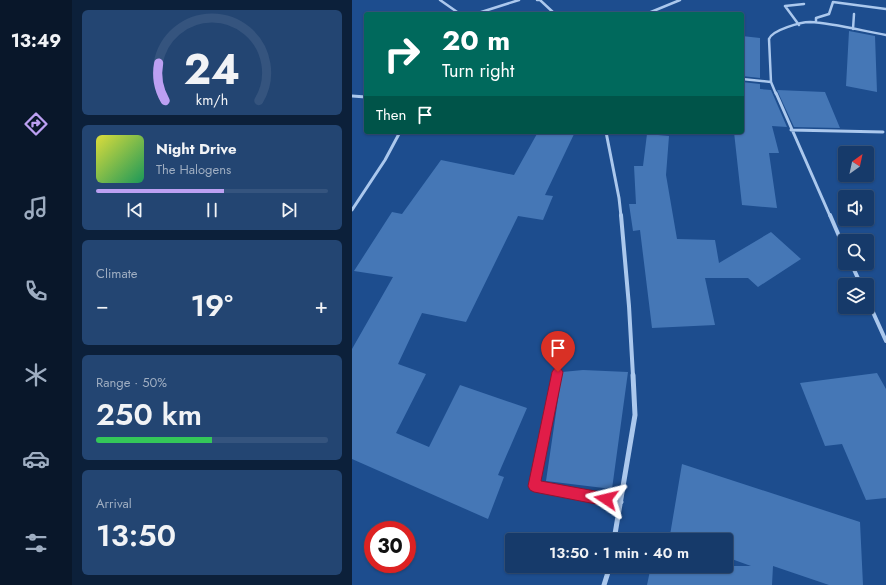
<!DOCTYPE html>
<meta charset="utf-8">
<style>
body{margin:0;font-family:Jost,sans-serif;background:#234572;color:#f1f3f6;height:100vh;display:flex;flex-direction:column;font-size:15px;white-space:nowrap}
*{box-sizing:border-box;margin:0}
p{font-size:13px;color:#9eadc1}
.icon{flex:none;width:22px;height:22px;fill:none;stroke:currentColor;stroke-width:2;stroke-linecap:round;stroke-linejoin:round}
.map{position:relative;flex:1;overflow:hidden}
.drawer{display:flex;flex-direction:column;gap:10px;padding:10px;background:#0c203a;width:280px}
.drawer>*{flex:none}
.banner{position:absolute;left:12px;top:12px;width:380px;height:122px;border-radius:4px;box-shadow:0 1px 3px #0004,0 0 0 1px #35547e;background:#00695c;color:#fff;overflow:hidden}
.needle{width:26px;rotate:33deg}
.buttons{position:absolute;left:486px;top:146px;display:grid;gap:8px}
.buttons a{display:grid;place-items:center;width:36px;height:36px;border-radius:4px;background:#163a6a;box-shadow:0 1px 3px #0004,0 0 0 1px #35547e;font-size:20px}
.speed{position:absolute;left:12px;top:521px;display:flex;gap:8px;font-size:20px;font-weight:700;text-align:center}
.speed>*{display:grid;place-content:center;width:52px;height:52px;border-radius:50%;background:#163a6a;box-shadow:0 1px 3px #0004,0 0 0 1px #35547e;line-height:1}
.speed .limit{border:6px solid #d22;background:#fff;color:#111}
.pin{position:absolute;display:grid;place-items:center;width:34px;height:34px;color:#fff;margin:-41px -17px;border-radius:50% 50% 50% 0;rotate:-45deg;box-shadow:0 0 4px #0007}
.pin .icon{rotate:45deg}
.me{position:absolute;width:44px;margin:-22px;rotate:280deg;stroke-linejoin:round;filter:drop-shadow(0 0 3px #0008)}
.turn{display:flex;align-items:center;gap:14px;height:84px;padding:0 12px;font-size:18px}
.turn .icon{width:52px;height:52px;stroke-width:2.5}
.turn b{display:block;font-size:28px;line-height:34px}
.then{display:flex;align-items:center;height:38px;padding:0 12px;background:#0003;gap:8px;font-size:15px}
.big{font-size:30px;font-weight:600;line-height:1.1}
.drawer .card{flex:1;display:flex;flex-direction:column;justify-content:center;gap:6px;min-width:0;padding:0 14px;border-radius:6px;background:#234572}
.drawer .dial{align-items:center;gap:0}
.dial svg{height:104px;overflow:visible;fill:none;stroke:#35547e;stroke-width:7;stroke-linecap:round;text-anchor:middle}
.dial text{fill:#f1f3f6;stroke:none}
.song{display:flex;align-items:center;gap:12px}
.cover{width:48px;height:48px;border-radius:6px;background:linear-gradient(135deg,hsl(60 70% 55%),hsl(150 70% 35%))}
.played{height:4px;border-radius:2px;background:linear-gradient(90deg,#bca0f2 55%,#35547e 55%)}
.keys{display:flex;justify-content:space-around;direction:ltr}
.heat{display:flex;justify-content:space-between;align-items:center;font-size:22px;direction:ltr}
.charge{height:6px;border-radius:3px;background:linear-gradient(90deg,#34c759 50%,#35547e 0)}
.trip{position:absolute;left:153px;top:533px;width:228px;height:40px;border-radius:4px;background:#163a6a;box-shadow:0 1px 3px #0004,0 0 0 1px #35547e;font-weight:600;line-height:40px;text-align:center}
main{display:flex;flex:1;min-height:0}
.menu{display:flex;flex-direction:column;width:72px;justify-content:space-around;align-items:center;background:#09172a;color:#9eadc1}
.menu .icon{width:28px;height:28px}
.menu .active{color:#bca0f2}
.menu b{font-size:18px;color:#f1f3f6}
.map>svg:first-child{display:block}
</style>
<main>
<nav class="menu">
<b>13:49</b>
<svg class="icon active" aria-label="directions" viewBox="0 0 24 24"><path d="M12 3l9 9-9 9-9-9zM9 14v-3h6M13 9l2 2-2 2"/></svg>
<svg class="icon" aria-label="music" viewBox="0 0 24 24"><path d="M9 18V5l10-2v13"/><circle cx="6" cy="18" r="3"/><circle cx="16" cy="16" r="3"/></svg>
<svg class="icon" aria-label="phone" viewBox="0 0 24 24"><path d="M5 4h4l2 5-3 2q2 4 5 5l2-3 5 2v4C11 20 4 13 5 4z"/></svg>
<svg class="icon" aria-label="climate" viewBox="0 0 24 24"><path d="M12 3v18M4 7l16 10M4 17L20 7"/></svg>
<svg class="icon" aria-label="car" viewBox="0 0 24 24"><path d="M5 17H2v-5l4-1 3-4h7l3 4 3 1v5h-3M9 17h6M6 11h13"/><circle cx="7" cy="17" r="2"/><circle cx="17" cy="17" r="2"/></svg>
<svg class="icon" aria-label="filters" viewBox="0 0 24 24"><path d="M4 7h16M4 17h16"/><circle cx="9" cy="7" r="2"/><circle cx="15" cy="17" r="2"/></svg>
</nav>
<section class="drawer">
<div class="card dial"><svg viewBox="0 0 100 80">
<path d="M14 69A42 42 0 1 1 86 69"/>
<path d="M14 69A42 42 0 0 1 9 40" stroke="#bca0f2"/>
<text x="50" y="56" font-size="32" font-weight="700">24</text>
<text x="50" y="72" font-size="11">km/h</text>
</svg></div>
<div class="card">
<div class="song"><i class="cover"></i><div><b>Night Drive</b><p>The Halogens</p></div></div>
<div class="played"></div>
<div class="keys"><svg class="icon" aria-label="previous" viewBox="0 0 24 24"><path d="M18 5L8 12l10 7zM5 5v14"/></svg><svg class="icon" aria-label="pause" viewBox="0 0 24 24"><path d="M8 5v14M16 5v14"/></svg><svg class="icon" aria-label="next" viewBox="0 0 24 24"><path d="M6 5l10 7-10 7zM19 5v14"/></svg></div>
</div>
<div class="card"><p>Climate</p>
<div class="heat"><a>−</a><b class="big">19°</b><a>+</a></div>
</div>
<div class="card"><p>Range · 50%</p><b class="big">250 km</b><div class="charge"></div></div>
<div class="card"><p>Arrival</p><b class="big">13:50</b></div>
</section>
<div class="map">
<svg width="534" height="585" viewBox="0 0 534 585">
<rect width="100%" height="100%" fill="#1d4d8e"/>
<path fill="#4577b6" d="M 497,31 L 523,36 L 525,92 L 494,86 Z
M 390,36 L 408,38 L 408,78 L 390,76 Z
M 390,82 L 408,84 L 408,89 L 419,90 L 435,127 L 420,126 L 427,153 L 417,153 L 425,208 L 390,205 L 382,132 L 390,132 Z
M 425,90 L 473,92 L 488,128 L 442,127 Z
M 186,132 L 223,132 L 193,195 L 201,196 L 191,220 L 166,216 L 114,322 L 70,313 L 46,364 L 74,374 L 44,433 L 77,447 L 108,385 L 175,408 L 146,475 L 152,477 L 136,519 L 0,459 L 0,349 L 41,277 L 2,271 L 40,212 L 50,214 L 89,160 L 162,175 Z
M 295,134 L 317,136 L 314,175 L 325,239 L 363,240 L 367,263 L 419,232 L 449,259 L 406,287 L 396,278 L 353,278 L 363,325 L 300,328 L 288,230 L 281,231 L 277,204 L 284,204 L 282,166 L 291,166 Z
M 231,370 L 276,372 L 260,489 L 194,481 L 210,372 Z
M 525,373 L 534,389 L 534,498 L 514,500 L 490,444 L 473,446 L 448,383 Z
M 330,464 L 508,522 L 511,585 L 477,585 L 421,566 L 420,585 L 295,585 L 299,566 L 399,566 L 374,557 L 374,540 L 330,540 L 318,535 Z"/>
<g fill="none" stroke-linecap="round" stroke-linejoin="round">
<path stroke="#abc8ed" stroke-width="2.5" d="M 88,0 L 108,14
M 185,0 L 188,0 L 203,14
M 123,14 L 167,0
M 294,14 L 328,0
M 464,22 L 464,18 L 477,14 L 481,2 L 534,9
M 447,25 L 433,6 L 452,4
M 501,29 L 502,14
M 390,79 L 419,82 L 424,94
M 419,82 L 417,39 C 420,30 449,22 458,22 C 481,23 511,31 534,35"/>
<path stroke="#abc8ed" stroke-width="3" d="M 424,93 L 478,216
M 0,96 L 14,97
M 439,130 L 531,132
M 254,132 L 267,198 L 269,216
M 0,210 L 33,160 L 48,132"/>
<path stroke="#abc8ed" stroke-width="4" d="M 269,215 L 277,306 L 281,376
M 478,215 L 493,250
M 499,263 L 509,285
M 515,299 L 534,341
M 204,376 L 205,372"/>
<path stroke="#abc8ed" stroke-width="5" d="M 204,375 L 183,486 L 269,502
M 262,540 L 283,415 L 281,375
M 252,585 L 258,566"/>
</g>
<path fill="#e11d48" stroke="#92132f" d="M 206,367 L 209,369 L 211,372 L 189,481 L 254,493 L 259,495 L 260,499 L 259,504 L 254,506 L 182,492 L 178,490 L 176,486 L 200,372 L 202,369 Z"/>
</svg>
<div class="buttons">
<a><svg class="needle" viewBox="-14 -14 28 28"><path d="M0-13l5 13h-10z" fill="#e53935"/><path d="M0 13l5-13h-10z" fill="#9eadc1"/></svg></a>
<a><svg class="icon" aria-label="sound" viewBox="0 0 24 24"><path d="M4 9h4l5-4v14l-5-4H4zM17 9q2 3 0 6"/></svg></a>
<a><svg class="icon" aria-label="search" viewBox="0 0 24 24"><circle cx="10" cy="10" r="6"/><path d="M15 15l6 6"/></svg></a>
<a><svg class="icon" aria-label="layers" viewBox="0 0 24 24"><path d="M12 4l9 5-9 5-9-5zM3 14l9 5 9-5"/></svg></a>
</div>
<div class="speed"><div class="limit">30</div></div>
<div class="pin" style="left:206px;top:372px;background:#d93025"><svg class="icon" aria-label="arrive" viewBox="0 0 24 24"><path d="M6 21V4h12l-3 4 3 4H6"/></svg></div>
<svg class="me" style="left:254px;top:499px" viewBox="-20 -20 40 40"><path d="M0-17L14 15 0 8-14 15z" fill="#e11d48" stroke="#fff" stroke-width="4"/></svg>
<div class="trip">13:50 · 1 min · 40 m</div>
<div class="banner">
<div class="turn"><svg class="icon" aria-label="right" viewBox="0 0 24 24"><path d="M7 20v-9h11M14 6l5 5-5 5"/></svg><div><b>20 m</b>Turn right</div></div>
<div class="then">Then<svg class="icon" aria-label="arrive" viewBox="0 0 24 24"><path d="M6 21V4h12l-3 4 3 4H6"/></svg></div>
</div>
</div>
</main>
